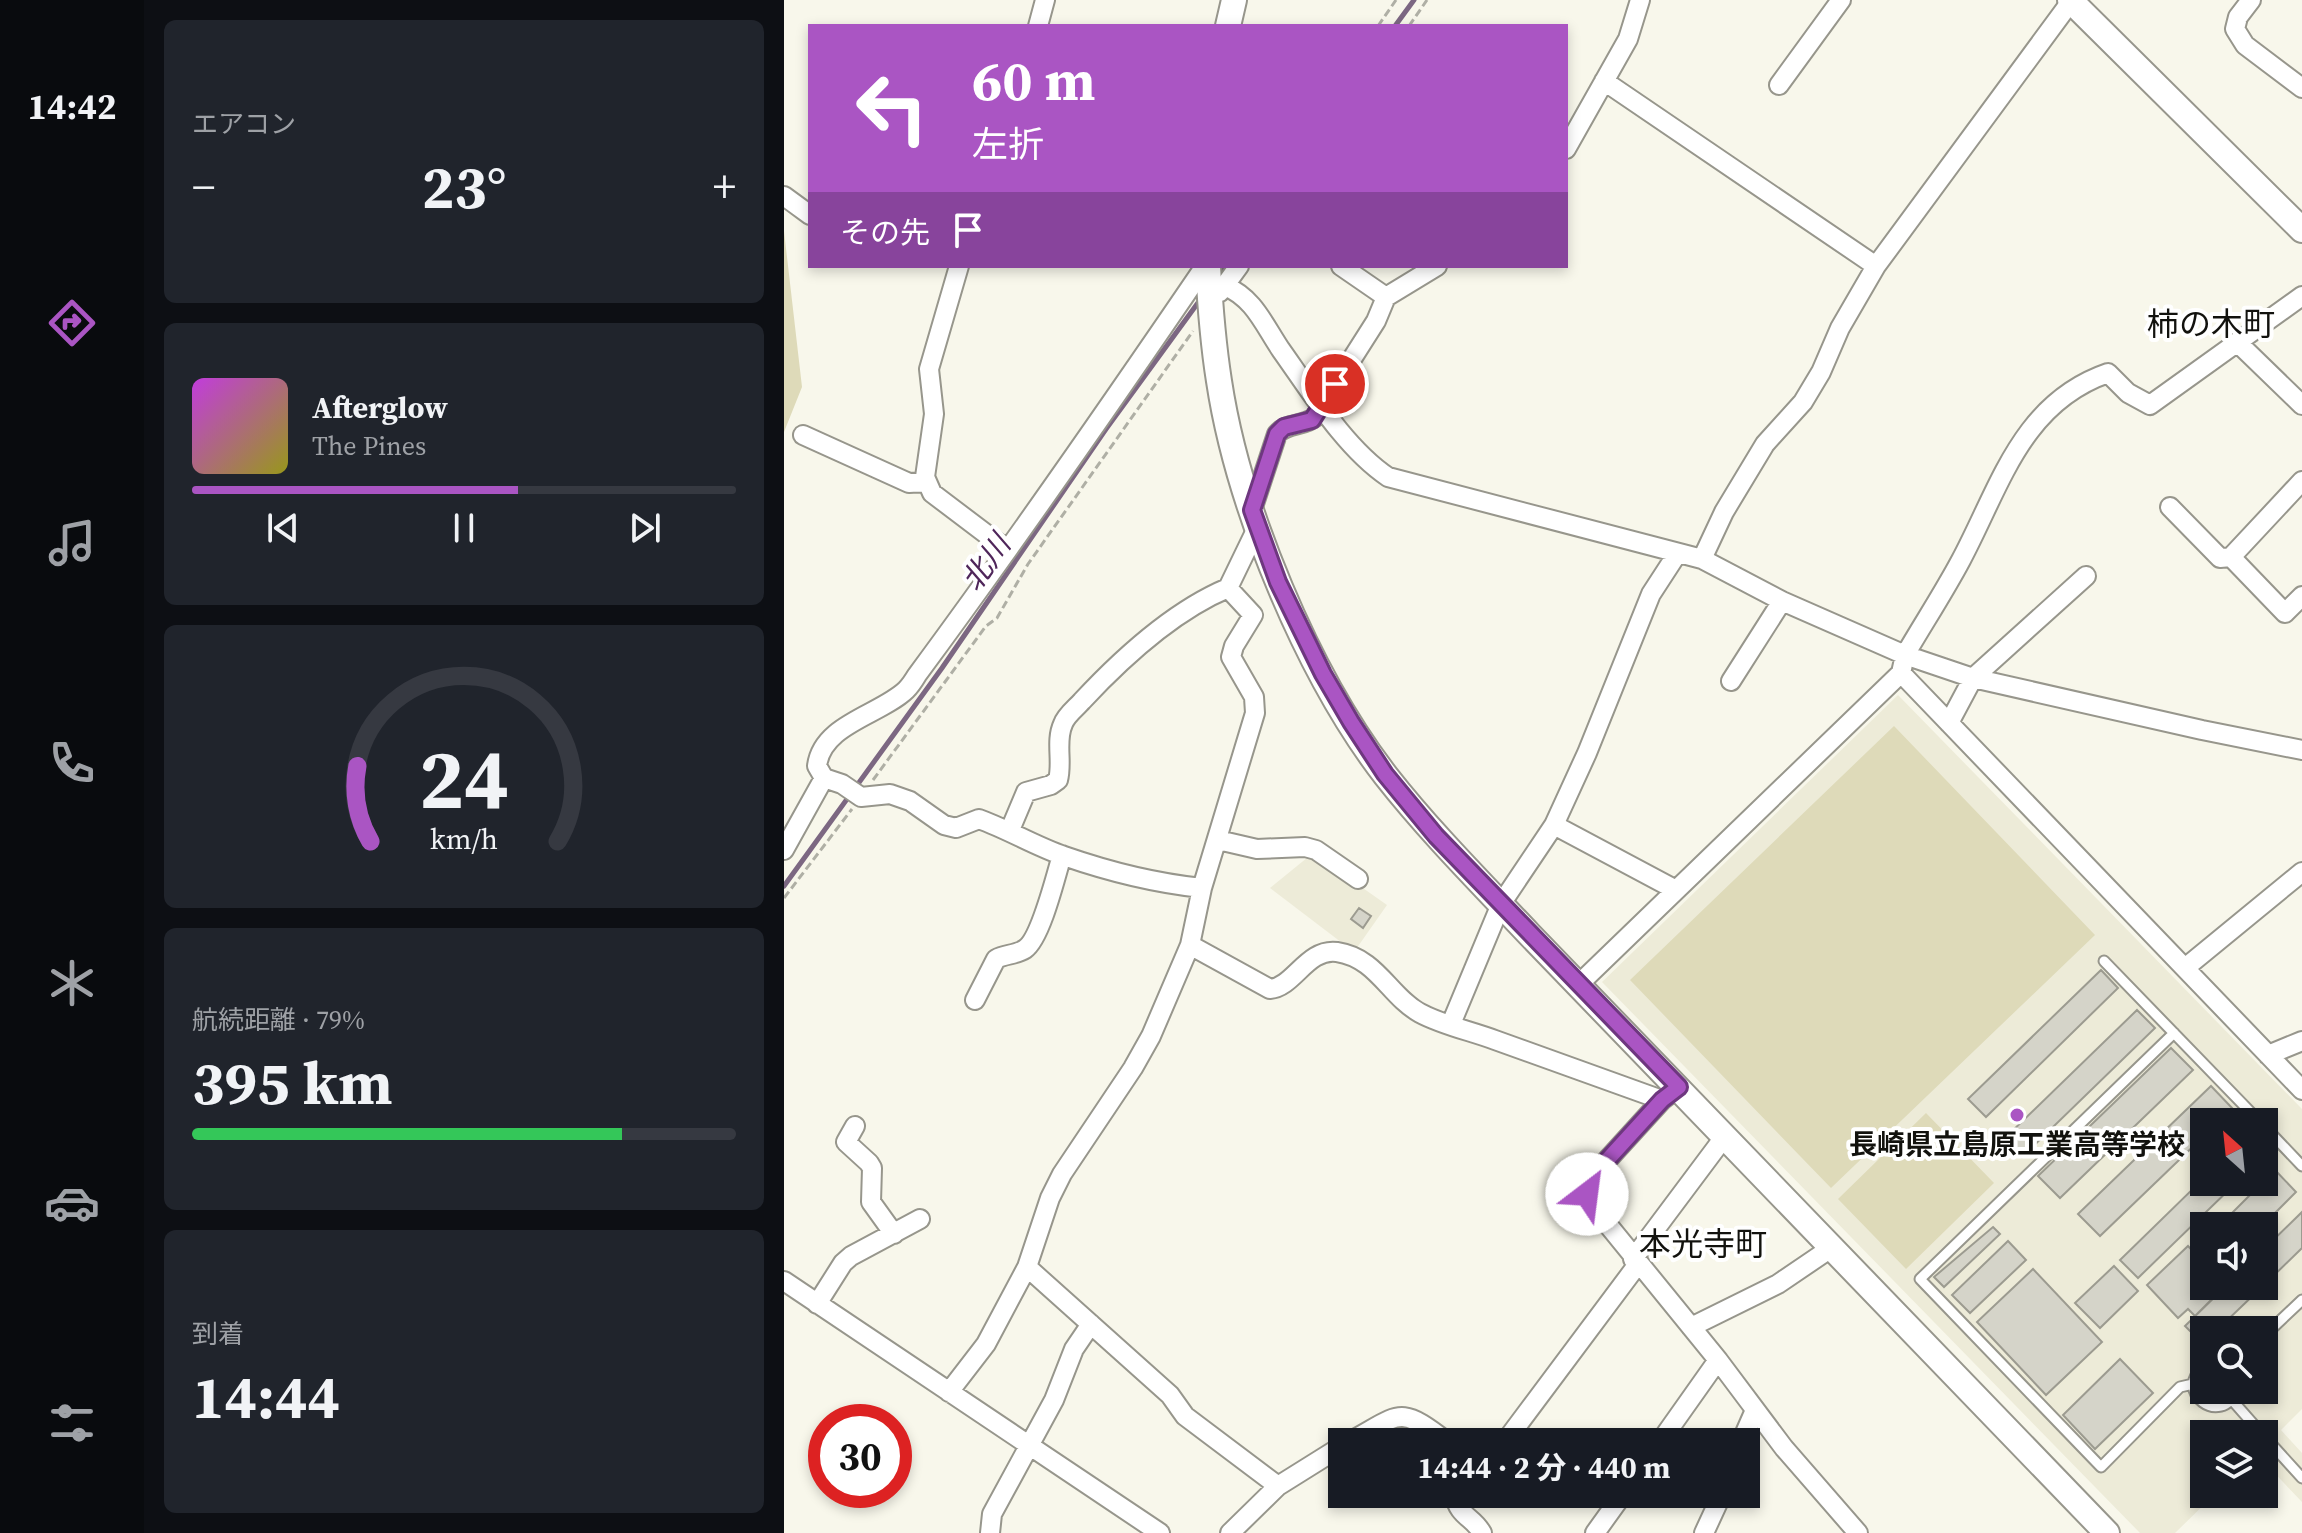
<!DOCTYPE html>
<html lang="ja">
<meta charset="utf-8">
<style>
body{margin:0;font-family:"Source Serif 4","Noto Sans JP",serif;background:#20242c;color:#f1f3f6;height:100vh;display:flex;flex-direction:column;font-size:30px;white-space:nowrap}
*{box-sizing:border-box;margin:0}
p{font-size:26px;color:#9ea1a6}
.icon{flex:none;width:44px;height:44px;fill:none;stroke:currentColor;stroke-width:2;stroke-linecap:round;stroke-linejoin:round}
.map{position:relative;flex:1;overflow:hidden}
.drawer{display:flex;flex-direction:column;gap:20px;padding:20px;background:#0d0f14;width:640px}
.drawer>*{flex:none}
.guide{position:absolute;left:24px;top:24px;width:760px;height:244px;border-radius:0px;box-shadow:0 4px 12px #0003;background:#aa55c3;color:#fff;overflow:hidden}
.needle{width:52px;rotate:333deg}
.tools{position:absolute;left:1406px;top:1108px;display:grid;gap:16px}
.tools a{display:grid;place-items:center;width:88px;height:88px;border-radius:0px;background:#171b24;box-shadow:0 4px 12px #0003;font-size:40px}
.speed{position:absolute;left:24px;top:1404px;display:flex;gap:16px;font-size:40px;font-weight:700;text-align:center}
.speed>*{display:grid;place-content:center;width:104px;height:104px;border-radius:50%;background:#171b24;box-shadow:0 4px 12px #0003;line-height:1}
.speed .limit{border:12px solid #d22;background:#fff;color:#111}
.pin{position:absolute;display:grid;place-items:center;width:68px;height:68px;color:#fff;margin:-34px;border:4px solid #fff;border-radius:50%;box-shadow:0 2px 8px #0007}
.me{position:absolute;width:88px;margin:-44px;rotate:30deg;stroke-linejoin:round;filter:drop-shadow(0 0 6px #0008)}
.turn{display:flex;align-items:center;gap:28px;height:168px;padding:0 32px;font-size:36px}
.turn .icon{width:104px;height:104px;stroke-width:2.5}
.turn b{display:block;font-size:56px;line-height:68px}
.then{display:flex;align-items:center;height:76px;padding:0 32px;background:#0003;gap:16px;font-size:30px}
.big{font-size:60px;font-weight:700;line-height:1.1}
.drawer .card{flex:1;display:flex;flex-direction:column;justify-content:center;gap:12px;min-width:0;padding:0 28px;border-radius:12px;background:#20242c}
.drawer .dial{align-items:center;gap:0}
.dial svg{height:208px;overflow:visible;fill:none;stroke:#363941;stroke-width:7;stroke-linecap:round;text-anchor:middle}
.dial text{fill:#f1f3f6;stroke:none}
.song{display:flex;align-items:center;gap:24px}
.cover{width:96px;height:96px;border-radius:12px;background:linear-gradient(135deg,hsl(290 70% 55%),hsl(60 70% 35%))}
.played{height:8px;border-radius:4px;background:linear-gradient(90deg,#aa55c3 60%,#363941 60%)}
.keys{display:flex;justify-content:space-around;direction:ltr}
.heat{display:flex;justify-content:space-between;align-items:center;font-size:44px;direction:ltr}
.charge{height:12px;border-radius:6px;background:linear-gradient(90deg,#34c759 79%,#363941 0)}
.trip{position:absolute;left:544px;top:1428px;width:432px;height:80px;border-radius:0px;background:#171b24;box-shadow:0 4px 12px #0003;font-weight:700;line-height:80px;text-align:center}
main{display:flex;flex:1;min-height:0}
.tabs{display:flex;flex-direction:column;width:144px;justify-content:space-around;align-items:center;background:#090b0e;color:#9ea1a6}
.tabs .icon{width:56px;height:56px}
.tabs .active{color:#aa55c3}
.tabs b{font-size:36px;color:#f1f3f6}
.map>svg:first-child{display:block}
</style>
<main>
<nav class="tabs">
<b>14:42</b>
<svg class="icon active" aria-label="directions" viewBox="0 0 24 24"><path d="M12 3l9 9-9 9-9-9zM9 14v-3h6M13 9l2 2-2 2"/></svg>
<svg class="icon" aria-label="music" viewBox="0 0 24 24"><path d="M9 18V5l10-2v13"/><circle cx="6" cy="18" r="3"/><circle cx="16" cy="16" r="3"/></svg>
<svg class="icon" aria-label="phone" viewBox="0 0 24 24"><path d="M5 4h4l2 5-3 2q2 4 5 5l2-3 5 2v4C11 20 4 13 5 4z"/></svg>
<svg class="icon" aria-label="climate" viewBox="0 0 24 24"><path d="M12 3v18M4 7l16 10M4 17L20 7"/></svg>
<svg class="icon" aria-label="car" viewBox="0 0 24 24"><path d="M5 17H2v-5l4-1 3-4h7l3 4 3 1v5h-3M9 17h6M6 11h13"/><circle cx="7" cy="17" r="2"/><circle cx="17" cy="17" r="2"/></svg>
<svg class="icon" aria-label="filters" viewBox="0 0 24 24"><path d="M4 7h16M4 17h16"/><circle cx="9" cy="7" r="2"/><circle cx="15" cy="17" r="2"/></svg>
</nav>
<section class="drawer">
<div class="card"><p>エアコン</p>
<div class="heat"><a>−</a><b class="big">23°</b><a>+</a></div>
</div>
<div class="card">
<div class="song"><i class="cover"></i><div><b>Afterglow</b><p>The Pines</p></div></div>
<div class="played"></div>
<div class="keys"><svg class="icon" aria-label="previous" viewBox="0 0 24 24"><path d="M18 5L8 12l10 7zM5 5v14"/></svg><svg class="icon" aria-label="pause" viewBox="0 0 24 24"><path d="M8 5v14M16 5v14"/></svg><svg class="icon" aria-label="next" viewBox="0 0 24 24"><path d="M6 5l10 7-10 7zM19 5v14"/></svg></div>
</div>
<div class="card dial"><svg viewBox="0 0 100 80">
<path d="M14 69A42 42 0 1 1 86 69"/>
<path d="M14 69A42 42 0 0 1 9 40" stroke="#aa55c3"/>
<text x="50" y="56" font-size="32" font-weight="700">24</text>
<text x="50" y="72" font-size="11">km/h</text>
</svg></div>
<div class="card"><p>航続距離 · 79%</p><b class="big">395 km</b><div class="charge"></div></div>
<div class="card"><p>到着</p><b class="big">14:44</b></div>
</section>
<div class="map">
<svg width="1518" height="1533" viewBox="0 0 1518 1533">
<rect width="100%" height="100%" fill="#f8f7eb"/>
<path fill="#edebd8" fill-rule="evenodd" d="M 1114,695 L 1518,1109 L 1518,1409 L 1497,1430 L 1518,1453 L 1518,1502 L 1480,1462 L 1480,1434 L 1420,1434 L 1420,1494 L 1431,1494 L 1391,1533 L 1356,1533 L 818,982 ZM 1420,1122 L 1480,1122 L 1480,1182 L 1420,1182 ZM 1420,1226 L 1480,1226 L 1480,1286 L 1420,1286 ZM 1420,1330 L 1480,1330 L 1480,1390 L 1420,1390 Z
M 529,853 L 603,905 L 570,952 L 486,888 Z"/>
<path fill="#dedab9" d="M 0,231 L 18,387 L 0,432 Z
M 1110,726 L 1311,935 L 1047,1188 L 846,980 Z
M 1142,1113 L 1210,1183 L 1122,1269 L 1054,1199 Z"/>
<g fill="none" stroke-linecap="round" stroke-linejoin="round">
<path stroke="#7c6782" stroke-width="5" d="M 611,26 L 630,0
M 434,276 L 441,266
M 0,886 L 158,668 L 322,429 L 416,300"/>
</g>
<path fill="#d5d4c9" stroke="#9c9b90" stroke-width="2" d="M 575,908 L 587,916 L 579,928 L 567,919 Z
M 1317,970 L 1334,988 L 1202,1117 L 1184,1099 Z
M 1353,1010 L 1371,1028 L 1238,1157 L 1220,1139 Z
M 1387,1048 L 1409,1070 L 1276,1198 L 1254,1176 Z
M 1427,1086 L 1449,1109 L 1435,1122 L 1420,1122 L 1420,1136 L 1316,1236 L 1294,1214 Z
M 1491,1170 L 1512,1192 L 1478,1226 L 1435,1226 Z
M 1420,1178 L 1420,1182 L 1453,1182 L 1354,1278 L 1336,1260 Z
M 1518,1212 L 1518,1248 L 1480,1285 L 1480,1249 Z
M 1209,1227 L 1216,1234 L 1160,1287 L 1150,1277 Z
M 1224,1241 L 1242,1260 L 1186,1313 L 1168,1295 Z
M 1404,1246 L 1420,1263 L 1420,1286 L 1433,1286 L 1437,1290 L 1411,1316 L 1404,1309 L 1394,1318 L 1363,1285 Z
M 1330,1266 L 1354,1291 L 1316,1328 L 1291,1303 Z
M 1249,1269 L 1318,1342 L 1262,1395 L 1193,1322 Z
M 1442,1286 L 1479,1286 L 1433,1330 L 1420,1330 L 1419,1344 L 1401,1326 Z
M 1336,1359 L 1369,1393 L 1311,1449 L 1279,1415 Z"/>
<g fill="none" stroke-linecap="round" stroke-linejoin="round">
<defs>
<path id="service" d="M 1320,961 L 1476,1122
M 1390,1033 L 1136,1279 L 1317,1467 L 1396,1387 L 1409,1384
M 1480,1126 L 1518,1166
M 1480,1336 L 1518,1300
M 1420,1366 C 1388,1391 1437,1429 1453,1390
M 1448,1400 L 1478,1434
M 1480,1436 L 1518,1478"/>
<path id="minor" d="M 1467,0 L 1454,17 L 1451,29 L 1461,45 L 1518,88
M 254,26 L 261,0
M 820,81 L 1092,266
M 995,85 L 1057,0
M 782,149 L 844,39 L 856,0
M 0,196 L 26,215
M 175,266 L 145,369 L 150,414 L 141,477 L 148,493 L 222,549
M 557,266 L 602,297
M 441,286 C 470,298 480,325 497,350 C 527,392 561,448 604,477 L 918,559 L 998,601 L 1121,655 L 1189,678 L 1418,730 L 1518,750
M 436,292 L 455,266
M 1453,342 L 1518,405
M 19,435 L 125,483 L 142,482
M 1386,507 L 1436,558 L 1447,557 L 1518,481
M 468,510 L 493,434 C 503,422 519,427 531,417 L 592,321 L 602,297 L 653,266
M 1447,557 L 1501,613 L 1518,596
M 918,559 L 940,512 L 981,444 L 1019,402 L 1037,372 L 1056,328 L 1092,266 L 1288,0
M 1117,673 L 1518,1090
M 947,681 L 998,601
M 1165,723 L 1189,678 L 1302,576
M 770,825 L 892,890
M 226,830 L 242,792 L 267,785 L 274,780 C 279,762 271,741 279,724 C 282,715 292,708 298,701 C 339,657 389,611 444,588 L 474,526
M 434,840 L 473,849 L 521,847 L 532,850 L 574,879
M 0,850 L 40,778
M 418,888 C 370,883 326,872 280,856 C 251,846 225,830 195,819 L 172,828 L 160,825 L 126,801 L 106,794 L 77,797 L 58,784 L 40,778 L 33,766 C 38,724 96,715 122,690 C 126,686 130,680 133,675 C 232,541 327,404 421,266
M 406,945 L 486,989 C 510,987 523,948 553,952 C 593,958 605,996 636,1013 C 658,1025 687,1031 711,1040 C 766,1060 822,1080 878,1100
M 1401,968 L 1518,872
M 794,985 L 1117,673 L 1121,655 C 1139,624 1160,592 1177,560 C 1216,487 1237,403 1324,373 L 1344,393 L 1366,405 L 1518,296
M 191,1000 L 212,959 C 221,954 232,955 241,949 C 257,938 272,875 278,855
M 667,1024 L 717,904 L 770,825 L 803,753 L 867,594 L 893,554
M 1484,1055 L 1518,1041
M 895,1087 L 878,1100 L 806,1179 L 803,1194 L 807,1204 L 934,1360 L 1000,1448 L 1074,1533
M 71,1126 L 62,1142 L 85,1163 L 88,1168 L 87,1202 L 110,1234
M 849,1259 L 941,1136
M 243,1267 L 386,1395 L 401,1416 L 494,1486
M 0,1281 L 376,1533
M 33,1304 L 59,1263 L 67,1256 L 136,1219
M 907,1327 L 994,1284 L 1047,1248
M 165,1392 L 202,1344 L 243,1267 L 266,1198 L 278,1174 L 349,1068 L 367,1036 L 406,945 L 418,888 L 471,713 L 470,697 L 447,657 L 450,646 L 469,615 L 444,588
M 565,1442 C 617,1414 614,1404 663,1442
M 721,1442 L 854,1264
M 876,1442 L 934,1360
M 957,1442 L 971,1410
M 670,1494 C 675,1518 689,1516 698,1533
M 206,1533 L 208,1514 L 270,1400 L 290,1349 L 307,1324
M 446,1533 L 494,1486 L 558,1446
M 811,1533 L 839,1494
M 920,1533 L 938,1494"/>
<path id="tertiary" d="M 1286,0 L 1518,230
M 444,26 L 450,0
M 424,266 C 426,304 429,343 435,381 C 454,507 524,675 602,776 C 646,832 696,882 745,934 L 1323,1533"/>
</defs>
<use href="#service" stroke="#97968c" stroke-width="13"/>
<use href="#minor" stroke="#97968c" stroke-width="22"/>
<use href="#tertiary" stroke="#97968c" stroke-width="28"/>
<path stroke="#afafa5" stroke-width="3" stroke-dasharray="8 4" stroke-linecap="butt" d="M 594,26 L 612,0
M 625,26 L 643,0
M 89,780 L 202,626 L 213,618 L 244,564 L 409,331
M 0,898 L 68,809"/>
<use href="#service" stroke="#fff" stroke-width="9"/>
<use href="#minor" stroke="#fff" stroke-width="18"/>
<use href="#tertiary" stroke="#fff" stroke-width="24"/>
</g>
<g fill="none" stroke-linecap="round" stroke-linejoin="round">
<defs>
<path id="route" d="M 551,384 L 528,420 L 500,427 L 493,434 L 468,510 L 494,582 L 539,674 L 567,722 L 601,774 L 652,836 L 895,1087 L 878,1100 L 806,1179 L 803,1194"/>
</defs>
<use href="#route" stroke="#6e377f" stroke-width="20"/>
<use href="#route" stroke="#aa55c3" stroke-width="14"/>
</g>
<circle fill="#aa55c3" stroke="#fff" stroke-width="3" cx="1233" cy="1115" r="8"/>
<g text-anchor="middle" stroke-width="8" stroke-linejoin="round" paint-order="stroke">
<g font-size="28" font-weight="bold" fill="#12120e" stroke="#fff">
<text x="1233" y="1154">長崎県立島原工業高等学校</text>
</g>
<g font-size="30" font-style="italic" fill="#4f265a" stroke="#fff">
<text transform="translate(202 563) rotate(-55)" y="10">北川</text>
</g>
<g font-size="32" fill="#12120e" stroke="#fff">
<text x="1427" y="335">柿の木町</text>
<text x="919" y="1255">本光寺町</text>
</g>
</g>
</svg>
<div class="tools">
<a><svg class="needle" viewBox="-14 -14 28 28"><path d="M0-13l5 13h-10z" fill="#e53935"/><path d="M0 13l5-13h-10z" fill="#9ea1a6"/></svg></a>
<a><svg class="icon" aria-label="sound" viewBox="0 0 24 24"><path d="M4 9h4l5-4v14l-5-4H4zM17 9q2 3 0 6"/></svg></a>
<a><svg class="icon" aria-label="search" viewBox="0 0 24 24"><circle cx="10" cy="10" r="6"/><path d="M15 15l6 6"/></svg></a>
<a><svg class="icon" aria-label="layers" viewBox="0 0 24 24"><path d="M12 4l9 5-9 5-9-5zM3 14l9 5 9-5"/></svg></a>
</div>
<div class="speed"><div class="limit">30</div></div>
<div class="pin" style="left:551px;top:384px;background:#d93025"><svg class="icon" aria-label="arrive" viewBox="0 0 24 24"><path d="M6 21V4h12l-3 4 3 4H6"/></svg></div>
<svg class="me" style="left:803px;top:1194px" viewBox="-20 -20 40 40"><circle r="19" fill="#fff"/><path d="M0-13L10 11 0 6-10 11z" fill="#aa55c3"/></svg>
<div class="trip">14:44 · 2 分 · 440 m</div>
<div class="guide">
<div class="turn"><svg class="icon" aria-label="left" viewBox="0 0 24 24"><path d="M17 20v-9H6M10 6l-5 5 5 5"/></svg><div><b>60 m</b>左折</div></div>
<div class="then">その先<svg class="icon" aria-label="arrive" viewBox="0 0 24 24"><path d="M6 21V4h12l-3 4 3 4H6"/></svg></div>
</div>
</div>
</main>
